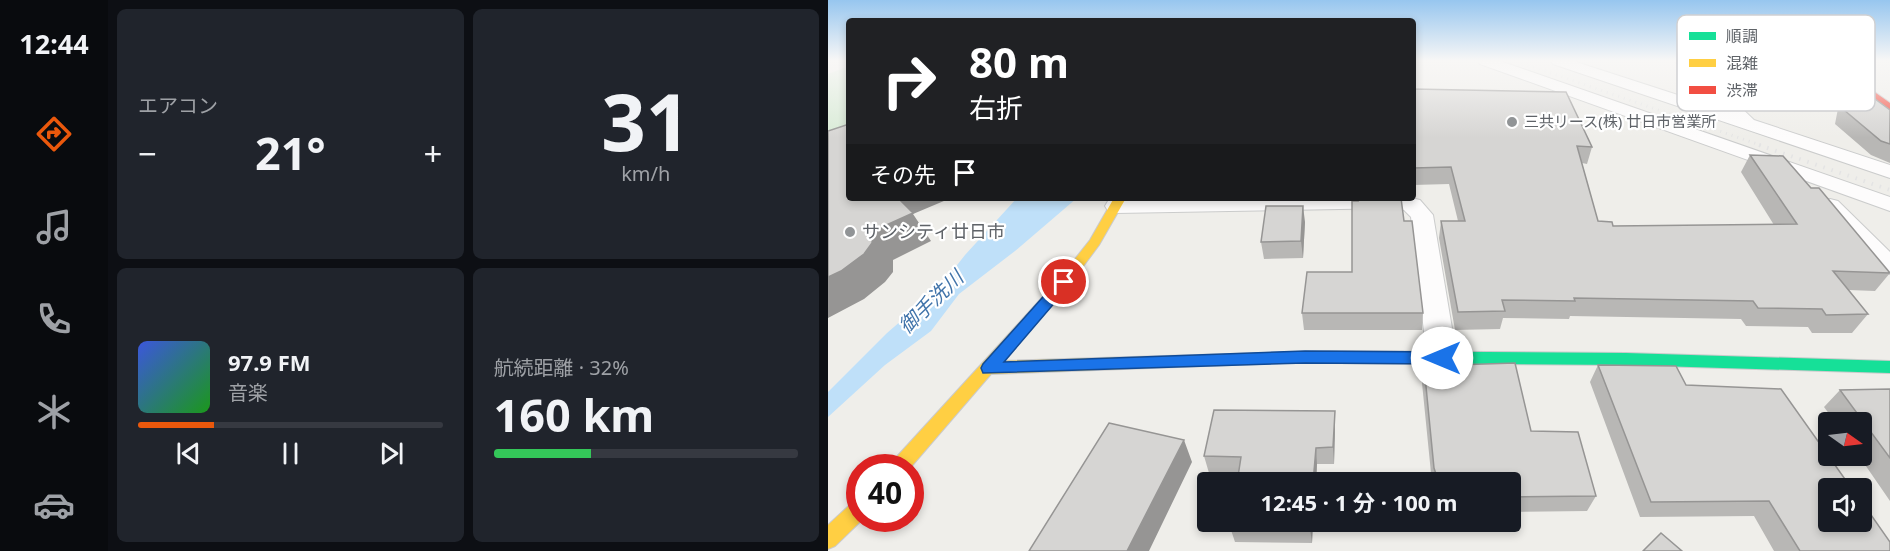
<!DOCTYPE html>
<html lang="ja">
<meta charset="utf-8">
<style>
body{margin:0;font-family:"Noto Sans","Noto Sans JP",sans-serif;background:#20242c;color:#f1f3f6;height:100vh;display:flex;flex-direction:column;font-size:22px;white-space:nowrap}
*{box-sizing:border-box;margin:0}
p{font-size:20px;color:#9ea1a6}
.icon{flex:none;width:33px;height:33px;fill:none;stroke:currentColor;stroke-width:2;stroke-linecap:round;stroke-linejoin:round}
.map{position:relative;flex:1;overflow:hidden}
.details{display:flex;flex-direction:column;gap:9px;padding:9px;background:#0d0f14;width:720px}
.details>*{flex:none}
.hud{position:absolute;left:18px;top:18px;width:570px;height:183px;border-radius:6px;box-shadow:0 3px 9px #0003;background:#202124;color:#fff;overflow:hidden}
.needle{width:39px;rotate:104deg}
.controls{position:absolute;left:990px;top:412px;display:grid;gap:12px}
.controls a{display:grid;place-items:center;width:54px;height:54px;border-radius:6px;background:#171b24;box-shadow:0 3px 9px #0003;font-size:30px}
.speed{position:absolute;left:18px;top:454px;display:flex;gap:12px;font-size:30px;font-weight:700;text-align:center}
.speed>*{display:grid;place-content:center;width:78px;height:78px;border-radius:50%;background:#171b24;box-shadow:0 3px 9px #0003;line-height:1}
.speed .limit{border:9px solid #d22;background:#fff;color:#111}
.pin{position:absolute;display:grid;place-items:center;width:51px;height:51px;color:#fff;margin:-26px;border:3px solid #fff;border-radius:50%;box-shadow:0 2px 6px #0007}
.me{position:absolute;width:66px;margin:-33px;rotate:270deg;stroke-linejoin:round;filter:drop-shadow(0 0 4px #0008)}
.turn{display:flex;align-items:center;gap:21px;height:126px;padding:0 24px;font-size:27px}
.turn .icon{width:78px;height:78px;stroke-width:2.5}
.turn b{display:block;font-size:42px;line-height:51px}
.then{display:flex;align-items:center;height:57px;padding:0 24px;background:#0003;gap:12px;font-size:22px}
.big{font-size:45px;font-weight:700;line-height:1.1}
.details .tile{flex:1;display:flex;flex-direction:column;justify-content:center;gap:9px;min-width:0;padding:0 21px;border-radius:9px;background:#20242c}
.details .dial{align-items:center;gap:0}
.dial b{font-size:78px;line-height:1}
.song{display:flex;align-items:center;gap:18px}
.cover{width:72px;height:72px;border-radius:9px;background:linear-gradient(135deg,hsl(230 70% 55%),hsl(120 70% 35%))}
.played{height:6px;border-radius:3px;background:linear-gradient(90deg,#ea580c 25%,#363941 25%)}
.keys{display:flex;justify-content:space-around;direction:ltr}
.heat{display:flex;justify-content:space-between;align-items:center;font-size:33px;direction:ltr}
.charge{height:9px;border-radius:4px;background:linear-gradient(90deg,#34c759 32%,#363941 0)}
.details .tiles{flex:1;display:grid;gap:9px;grid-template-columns:repeat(2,1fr)}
.trip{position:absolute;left:369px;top:472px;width:324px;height:60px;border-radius:6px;background:#171b24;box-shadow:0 3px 9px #0003;font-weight:700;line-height:60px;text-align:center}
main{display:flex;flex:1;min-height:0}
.tab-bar{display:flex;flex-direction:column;width:108px;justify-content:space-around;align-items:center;background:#090b0e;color:#9ea1a6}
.tab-bar .icon{width:42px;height:42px}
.tab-bar .current{color:#ea580c}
.tab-bar b{font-size:27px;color:#f1f3f6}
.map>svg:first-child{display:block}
</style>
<main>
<nav class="tab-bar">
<b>12:44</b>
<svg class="icon current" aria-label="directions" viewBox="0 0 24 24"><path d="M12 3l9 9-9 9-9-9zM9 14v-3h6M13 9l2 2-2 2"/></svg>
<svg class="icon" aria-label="music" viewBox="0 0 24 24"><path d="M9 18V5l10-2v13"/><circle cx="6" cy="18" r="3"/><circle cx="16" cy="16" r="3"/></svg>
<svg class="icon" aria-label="phone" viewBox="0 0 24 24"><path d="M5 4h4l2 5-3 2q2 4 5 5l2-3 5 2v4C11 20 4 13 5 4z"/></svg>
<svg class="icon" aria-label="climate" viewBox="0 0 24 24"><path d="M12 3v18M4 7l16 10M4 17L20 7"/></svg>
<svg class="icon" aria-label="car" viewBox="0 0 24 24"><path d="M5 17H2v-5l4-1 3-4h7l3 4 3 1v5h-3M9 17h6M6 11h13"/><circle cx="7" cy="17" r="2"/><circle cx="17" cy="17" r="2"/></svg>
</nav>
<section class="details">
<div class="tiles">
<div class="tile"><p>エアコン</p>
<div class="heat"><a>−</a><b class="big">21°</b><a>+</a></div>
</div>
<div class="tile dial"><b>31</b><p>km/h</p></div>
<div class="tile">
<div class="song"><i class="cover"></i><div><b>97.9 FM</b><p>音楽</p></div></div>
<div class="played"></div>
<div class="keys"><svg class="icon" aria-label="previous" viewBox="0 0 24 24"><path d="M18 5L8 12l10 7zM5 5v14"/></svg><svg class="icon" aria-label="pause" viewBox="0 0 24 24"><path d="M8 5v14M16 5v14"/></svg><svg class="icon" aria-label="next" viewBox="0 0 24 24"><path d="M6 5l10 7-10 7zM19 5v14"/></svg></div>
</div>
<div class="tile"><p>航続距離 · 32%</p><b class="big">160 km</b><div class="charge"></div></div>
</div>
</section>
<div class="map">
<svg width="1062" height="551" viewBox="0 0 1062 551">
<rect width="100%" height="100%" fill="#efeeea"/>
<path fill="#d8ebd6" d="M 21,66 L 21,140 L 0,141 L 0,74 Z"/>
<path fill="#bfe0f9" d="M 189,198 L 249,198 L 187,251 L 131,294 L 103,331 L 57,365 L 0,417 L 0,392 L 59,333 L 111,288 L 137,255 Z"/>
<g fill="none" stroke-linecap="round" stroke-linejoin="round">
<defs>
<path id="street" d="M 650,61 L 672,61 L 1062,197 L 1062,211 L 652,64 Z
M 723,61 L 745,61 L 896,110 L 847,61 L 864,61 L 926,120 L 1062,165 L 1062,178 L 725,64 Z
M 583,198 L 592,200 L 605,215 L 629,358 L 624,366 L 614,369 L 604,366 L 599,358 L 583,217 L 576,210 L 568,208 L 288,213 L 280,211 L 277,206 L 280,201 L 288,199 Z
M 1002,199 L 1010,201 L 1062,252 L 1062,274 L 1053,272 L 994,211 L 991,206 L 994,201 Z"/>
<path id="fast" d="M 503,351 L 798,353 L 1062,361 L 1062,373 L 798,365 L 503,363 L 498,361 L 495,357 L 498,353 Z"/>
<path id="slow" d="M 286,198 L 298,198 L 271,245 L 242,284 L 175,361 L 503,351 L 508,353 L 511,357 L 508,361 L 163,374 L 82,468 L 61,468 L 64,462 L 232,278 L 262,240 Z
M 32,500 L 32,519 L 35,519 L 7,546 L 0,549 L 0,525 L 25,502 Z"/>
<path id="jam" d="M 994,61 L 1003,61 L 1062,103 L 1062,110 Z"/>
</defs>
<use href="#street" stroke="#cbcccc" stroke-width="2"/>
<use href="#fast" stroke="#cacacb" stroke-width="2"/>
<use href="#slow" stroke="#cacacb" stroke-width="2"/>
<use href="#jam" stroke="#cacacb" stroke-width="2"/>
<use href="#street" fill="#fdfcfc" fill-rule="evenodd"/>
<use href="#fast" fill="#16e098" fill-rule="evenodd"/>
<use href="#slow" fill="#ffcf43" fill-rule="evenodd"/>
<use href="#jam" fill="#f24e42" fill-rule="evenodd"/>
<path stroke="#e4e4e4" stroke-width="3" stroke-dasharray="1 5" stroke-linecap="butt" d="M 688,61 L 935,146"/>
<path stroke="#e4e4e4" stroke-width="4" stroke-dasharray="1.5 7" stroke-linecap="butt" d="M 931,145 L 1062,190"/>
</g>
<path fill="#b8b7b5" d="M 1021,80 L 1062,110 L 1062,163 L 1043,155 L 1007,124 L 1013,93 Z
M 585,89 L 764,147 L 759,164 L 754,163 L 770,221 L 785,226 L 946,225 L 913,172 L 922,155 L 983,188 L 1062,273 L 1047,291 L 1021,290 L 1040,314 L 1024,333 L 984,333 L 980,327 L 918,326 L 913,319 L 742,316 L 741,319 L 675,318 L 672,329 L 627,330 L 611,238 L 613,221 L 630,221 L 621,184 L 585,185 Z
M 529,198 L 573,198 L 576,221 L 595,313 L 594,330 L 476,330 L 474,313 L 524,272 Z
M 477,222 L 475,258 L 436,259 L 433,242 Z
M 770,365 L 858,385 L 1062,551 L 946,551 L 926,516 L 812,517 L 762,382 Z
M 596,366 L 703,431 L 768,496 L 759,511 L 682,512 L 682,483 L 604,483 L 594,383 Z
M 1062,389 L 1062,501 L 1031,456 L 1034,456 L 1034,423 L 1008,423 L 996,407 L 1012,390 Z
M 507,428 L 506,464 L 489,464 L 488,483 L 409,483 L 411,473 L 381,473 L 376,456 Z
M 402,522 L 485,522 L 484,543 L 407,542 L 402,527 Z"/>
<path fill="#969594" d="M 68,198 L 123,198 L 85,214 L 103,241 L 65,260 L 65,272 L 57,282 L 36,299 L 0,318 L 0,277 Z
M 475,206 L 477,222 L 475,258 L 473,241 Z
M 507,411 L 507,428 L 506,464 L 505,447 Z
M 356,440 L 364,462 L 321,551 L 299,551 Z
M 488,448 L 489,464 L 488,483 L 485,483 Z
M 482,522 L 485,522 L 484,543 L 482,528 Z"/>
<path fill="#d6d5d3" stroke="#969594" stroke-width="1.5" d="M 1021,80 L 1062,110 L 1062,144 L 1053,141 L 1016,110 Z
M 585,89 L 738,92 L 764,147 L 749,146 L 770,221 L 784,222 L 785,226 L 969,224 L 922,155 L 955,156 L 983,188 L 991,188 L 1062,273 L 1005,271 L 1040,314 L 998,315 L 994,309 L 930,308 L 925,301 L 746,298 L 747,301 L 674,300 L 677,311 L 630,312 L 613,221 L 637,221 L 623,167 L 585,168 Z
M 21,124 L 21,198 L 70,198 L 85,213 L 45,231 L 44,243 L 36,254 L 13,271 L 0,277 L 0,131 Z
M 529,198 L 573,198 L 576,221 L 584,221 L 595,313 L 474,313 L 479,272 L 524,272 L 524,201 L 530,201 Z
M 438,206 L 475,206 L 473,241 L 433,242 Z
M 687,363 L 703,431 L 750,432 L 768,496 L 682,497 L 682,483 L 611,483 L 606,468 L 596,366 Z
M 770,365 L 848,366 L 858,385 L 953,389 L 1024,489 L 1000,489 L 1000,522 L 1034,522 L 1034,502 L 1062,542 L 1062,551 L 972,551 L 941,501 L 823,502 Z
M 1062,389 L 1062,458 L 1012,390 Z
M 386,410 L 507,411 L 505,447 L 488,448 L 485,483 L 409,483 L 413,457 L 376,456 Z
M 281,423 L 356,440 L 299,551 L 201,551 Z
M 402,522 L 482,522 L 482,528 L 402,527 Z
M 833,533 L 854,551 L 815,551 Z"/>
<linearGradient id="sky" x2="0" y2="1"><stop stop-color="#97c6ef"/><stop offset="0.44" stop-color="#f8f7f6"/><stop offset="1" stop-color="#f8f7f6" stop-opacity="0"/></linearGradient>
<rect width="1062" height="138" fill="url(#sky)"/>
<path fill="#1a73e8" stroke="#114b97" stroke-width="1.5" d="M 236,278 L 241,279 L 241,286 L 176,362 L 477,351 L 614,352 L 621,358 L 614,364 L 477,363 L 155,373 L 153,368 L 155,364 L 231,279 Z"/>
<g fill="#919496" stroke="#fff" stroke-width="2">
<circle cx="684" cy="122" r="6"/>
<circle cx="22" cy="232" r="6"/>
</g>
<g text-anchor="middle" stroke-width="4.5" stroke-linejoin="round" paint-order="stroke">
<g font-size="15" fill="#5f6368" stroke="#fff" text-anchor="start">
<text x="696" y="127">三共リース(株) 廿日市営業所</text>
</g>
<g font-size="18" fill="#5f6368" stroke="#fff" text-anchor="start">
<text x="34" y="238">サンシティ廿日市</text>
</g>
<g font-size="20" font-style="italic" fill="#4174aa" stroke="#fff">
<text transform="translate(103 302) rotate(-44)" y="7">御手洗川</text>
</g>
</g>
<rect x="849" y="15" width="198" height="96" rx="9" fill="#fff" stroke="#cfd0d2" stroke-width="1.5"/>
<rect x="861" y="32" width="27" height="8" fill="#16e098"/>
<rect x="861" y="59" width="27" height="8" fill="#ffcf43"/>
<rect x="861" y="86" width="27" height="8" fill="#f24e42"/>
<g font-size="16" fill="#5f6368">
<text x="898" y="42">順調</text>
<text x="898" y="69">混雑</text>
<text x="898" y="96">渋滞</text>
</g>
</svg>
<div class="controls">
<a><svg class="needle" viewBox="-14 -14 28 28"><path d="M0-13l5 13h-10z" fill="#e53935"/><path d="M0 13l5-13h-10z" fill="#9ea1a6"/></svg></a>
<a><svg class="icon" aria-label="sound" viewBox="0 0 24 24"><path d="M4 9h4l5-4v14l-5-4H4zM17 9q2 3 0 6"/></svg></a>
</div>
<div class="speed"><div class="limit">40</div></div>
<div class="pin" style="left:236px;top:282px;background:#d93025"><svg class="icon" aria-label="arrive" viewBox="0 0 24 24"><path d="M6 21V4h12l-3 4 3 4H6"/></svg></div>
<svg class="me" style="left:614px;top:358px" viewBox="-20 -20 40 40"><circle r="19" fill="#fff"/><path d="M0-13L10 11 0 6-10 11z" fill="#1a73e8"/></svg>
<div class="trip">12:45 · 1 分 · 100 m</div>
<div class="hud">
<div class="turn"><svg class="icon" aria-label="right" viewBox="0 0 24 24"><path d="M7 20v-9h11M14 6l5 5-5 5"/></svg><div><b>80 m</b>右折</div></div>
<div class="then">その先<svg class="icon" aria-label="arrive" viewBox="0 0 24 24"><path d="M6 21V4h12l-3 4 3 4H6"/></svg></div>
</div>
</div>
</main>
